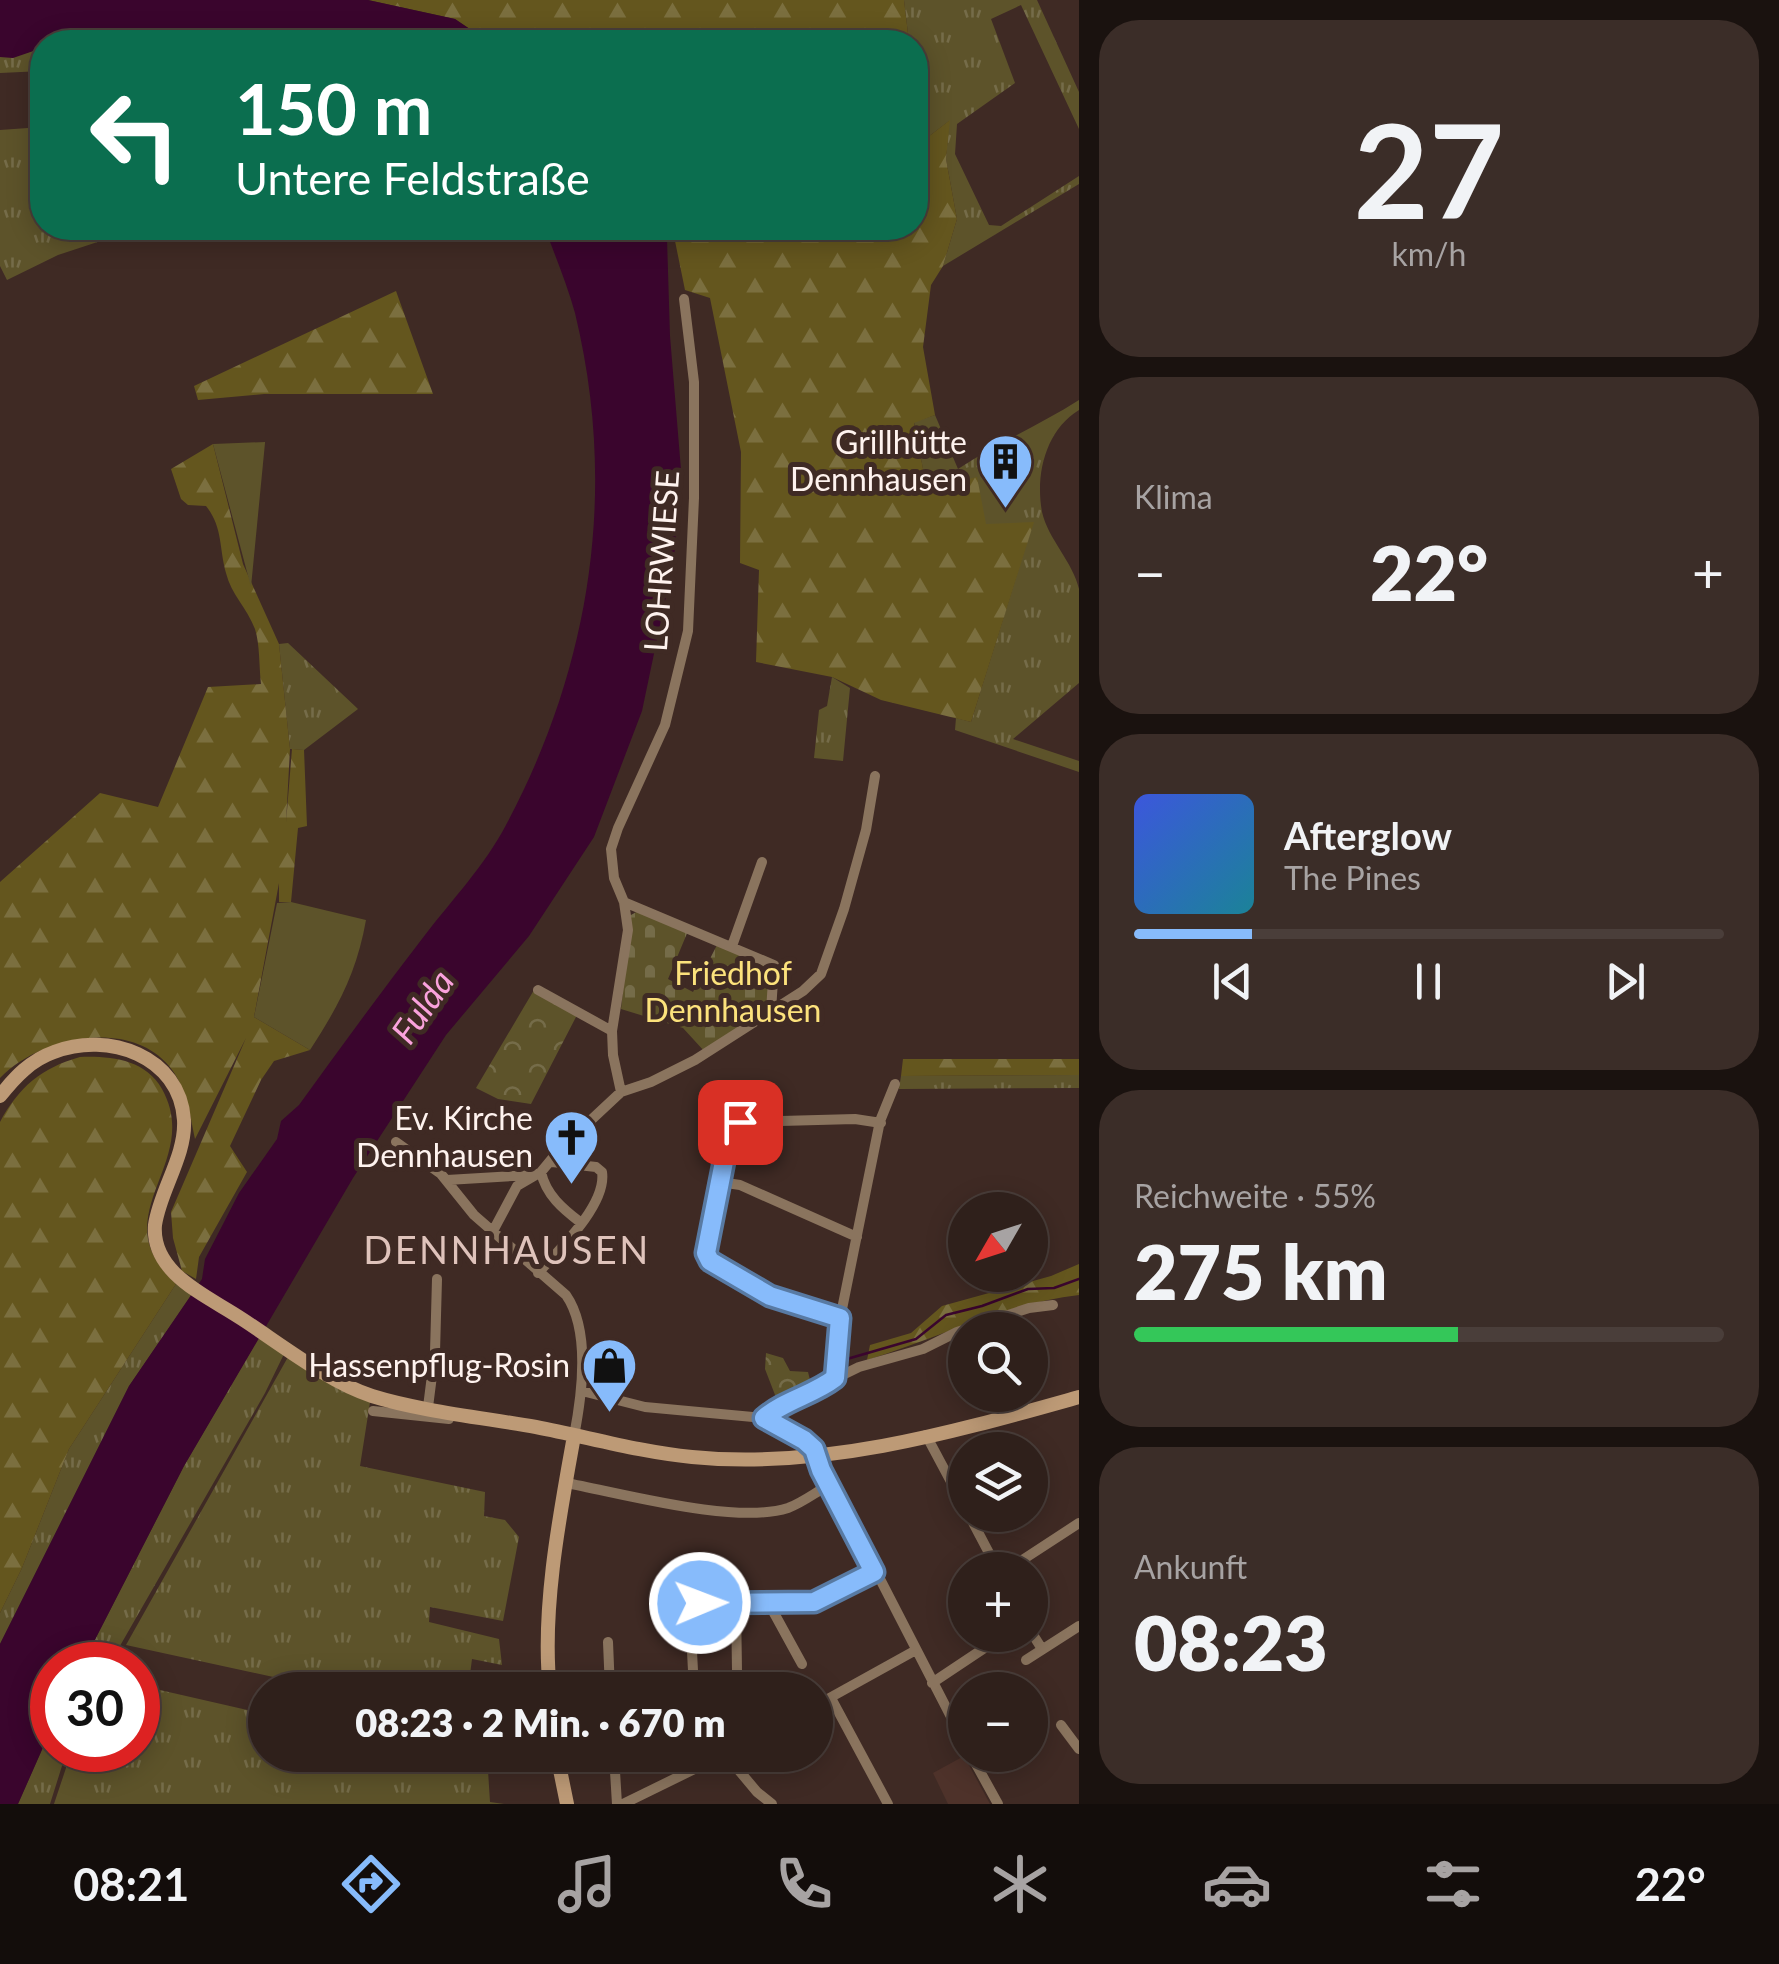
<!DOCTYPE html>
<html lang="de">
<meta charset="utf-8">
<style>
body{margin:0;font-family:Lato,sans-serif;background:#3b2d28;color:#f1f3f6;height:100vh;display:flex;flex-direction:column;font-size:38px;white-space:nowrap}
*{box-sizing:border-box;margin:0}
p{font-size:32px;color:#a7a3a3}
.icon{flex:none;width:55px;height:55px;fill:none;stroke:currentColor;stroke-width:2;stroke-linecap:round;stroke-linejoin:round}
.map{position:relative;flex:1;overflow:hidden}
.details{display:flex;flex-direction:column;gap:20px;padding:20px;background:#1a120f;width:700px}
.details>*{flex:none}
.guide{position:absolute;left:30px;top:30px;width:898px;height:210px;border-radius:40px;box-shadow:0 5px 25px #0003,0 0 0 2px #4a3e3a;background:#0b6e4f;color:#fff;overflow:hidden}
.needle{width:65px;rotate:231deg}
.buttons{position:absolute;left:948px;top:1192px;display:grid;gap:20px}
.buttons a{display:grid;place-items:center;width:100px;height:100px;border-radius:50%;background:#2f201b;box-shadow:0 5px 25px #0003,0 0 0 2px #4a3e3a;font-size:50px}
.speed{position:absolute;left:30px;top:1642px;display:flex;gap:20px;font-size:50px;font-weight:700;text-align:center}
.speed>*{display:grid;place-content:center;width:130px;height:130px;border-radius:50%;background:#2f201b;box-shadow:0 5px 25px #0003,0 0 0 2px #4a3e3a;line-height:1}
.speed .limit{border:15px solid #d22;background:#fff;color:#111}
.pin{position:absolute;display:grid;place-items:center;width:85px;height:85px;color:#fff;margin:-42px;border-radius:20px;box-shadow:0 5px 15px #0006}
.me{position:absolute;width:110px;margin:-55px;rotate:89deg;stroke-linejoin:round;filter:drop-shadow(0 0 8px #0008)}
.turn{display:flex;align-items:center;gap:35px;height:210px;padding:0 40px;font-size:45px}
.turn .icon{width:130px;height:130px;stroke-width:2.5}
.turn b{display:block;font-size:70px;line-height:85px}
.big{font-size:75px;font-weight:800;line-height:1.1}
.details .tile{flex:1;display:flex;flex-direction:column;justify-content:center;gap:15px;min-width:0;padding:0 35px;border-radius:40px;background:#3b2d28}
.details .dial{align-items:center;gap:0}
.dial b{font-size:130px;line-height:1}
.song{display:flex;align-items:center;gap:30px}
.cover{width:120px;height:120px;border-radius:15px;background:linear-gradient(135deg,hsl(230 70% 55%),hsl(190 70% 35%))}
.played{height:10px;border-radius:5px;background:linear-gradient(90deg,#87bbfb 20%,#4a3e3a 20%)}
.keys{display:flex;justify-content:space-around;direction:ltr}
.heat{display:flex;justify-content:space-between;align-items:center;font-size:55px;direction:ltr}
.charge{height:15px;border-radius:8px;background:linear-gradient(90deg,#34c759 55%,#4a3e3a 0)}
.trip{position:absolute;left:248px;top:1672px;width:585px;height:100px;border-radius:50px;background:#2f201b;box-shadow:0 5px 25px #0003,0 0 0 2px #4a3e3a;font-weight:800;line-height:100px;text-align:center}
.menu{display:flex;height:160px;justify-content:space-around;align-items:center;background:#130d0b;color:#a7a3a3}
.menu .icon{width:70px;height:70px}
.menu .current{color:#87bbfb}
.menu b{font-size:45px;color:#f1f3f6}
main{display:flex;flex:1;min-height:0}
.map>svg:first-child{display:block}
</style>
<main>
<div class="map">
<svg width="1079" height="1804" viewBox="0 0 1079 1804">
<defs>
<pattern id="grass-tufts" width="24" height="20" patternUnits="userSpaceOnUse" patternTransform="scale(2.5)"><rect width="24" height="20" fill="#5d532a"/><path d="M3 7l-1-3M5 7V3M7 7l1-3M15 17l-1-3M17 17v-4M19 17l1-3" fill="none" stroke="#756c49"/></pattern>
<pattern id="forest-firs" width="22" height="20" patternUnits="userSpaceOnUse" patternTransform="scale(2.5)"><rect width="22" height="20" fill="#64561e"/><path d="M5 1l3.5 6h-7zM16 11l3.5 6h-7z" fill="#7b6f3f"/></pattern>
<pattern id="cemetery-stones" width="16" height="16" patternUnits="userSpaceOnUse" patternTransform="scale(2.5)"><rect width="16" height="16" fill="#5d532a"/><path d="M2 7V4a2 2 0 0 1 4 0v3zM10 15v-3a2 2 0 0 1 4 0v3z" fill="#756c49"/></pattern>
<pattern id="park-crowns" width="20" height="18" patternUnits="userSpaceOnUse" patternTransform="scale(2.5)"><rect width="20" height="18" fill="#5d532a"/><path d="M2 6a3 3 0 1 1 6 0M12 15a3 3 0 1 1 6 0" fill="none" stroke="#756c49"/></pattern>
</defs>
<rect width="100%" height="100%" fill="#3f2a24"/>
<path fill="#4e322a" d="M 964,1756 L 990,1804 L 948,1804 L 933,1773 Z"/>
<path fill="url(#grass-tufts)" d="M 904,0 L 1037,0 L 1079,92 L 1079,129 L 1021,5 L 991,19 L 1015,83 L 957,124 L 955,154 L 989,225 L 1001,226 L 1079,176 L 1079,184 L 943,266 L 957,219 L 946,159 L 949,121 L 928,137 L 915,129 L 915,42 L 909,42 Z
M 42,48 L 42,71 L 0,73 L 0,57 L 13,57 Z
M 42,127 L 42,228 L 140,228 L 58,255 L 7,280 L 0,266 L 0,130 Z
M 1079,400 L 1079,410 C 1046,430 1035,474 1042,512 C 1048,539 1073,562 1079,589 C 1079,612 1079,658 1079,683 L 1013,739 L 1079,761 L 1079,772 L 955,730 L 956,718 L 971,722 L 1033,523 L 986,525 L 927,490 L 914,422 L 935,415 L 958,469 C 997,443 1040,425 1079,400 Z
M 288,643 L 358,709 L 304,750 L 290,749 L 279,644 Z
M 832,677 L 850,688 L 843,761 L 814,758 L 819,710 L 827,706 Z
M 1079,1075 L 1079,1088 L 899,1089 L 901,1076 Z
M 176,1284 L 193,1293 L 129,1386 L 0,1644 L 0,1613 L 22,1568 L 69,1449 Z
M 259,1337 L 284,1354 L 265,1393 L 109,1665 L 82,1665 L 184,1466 Z
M 288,1357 L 371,1396 L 360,1466 L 485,1492 L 484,1516 L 505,1520 L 519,1537 L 503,1621 L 430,1607 L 429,1622 L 499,1639 L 502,1665 L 472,1659 L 468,1690 L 274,1690 L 278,1678 L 126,1645 Z
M 138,1685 L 265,1714 L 265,1755 L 487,1755 L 490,1802 L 504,1804 L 54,1804 L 72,1750 L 138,1750 Z
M 52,1727 L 52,1750 L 67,1750 L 50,1804 L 18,1804 Z"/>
<path fill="url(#forest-firs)" d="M 368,0 L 904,0 L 909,42 L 489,42 L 455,19 Z
M 950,120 L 946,159 L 957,219 L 943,266 L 931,285 L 923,347 L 935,415 L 914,423 L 927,489 L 977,477 L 986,524 L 1034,522 L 971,722 L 881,700 L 832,677 L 756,662 L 759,570 L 740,563 L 741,452 L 710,298 L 685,290 L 674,236 L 669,228 L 915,228 L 915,129 L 928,137 Z
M 396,291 L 433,394 L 264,394 L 198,400 L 194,386 Z
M 213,444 L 243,564 L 279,644 L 290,749 L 286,823 L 292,749 L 304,750 L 307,826 L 298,828 L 291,902 L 279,902 L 279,883 L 254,1017 L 310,1050 L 274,1061 L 261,1080 L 230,1146 L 247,1172 L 199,1257 L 196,1279 L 182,1271 L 173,1238 L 171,1212 L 246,1038 L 195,1139 C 190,1114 186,1086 169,1066 C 128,1017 38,1038 0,1078 L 0,882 L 100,793 L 158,807 L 208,687 L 261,684 C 259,666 260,645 255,629 C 247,608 231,594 226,573 C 219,548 223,527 206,506 L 188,505 L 181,499 L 171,469 Z
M 80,1057 C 110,1056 145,1059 162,1089 C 194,1147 140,1189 148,1239 C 151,1256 163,1272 176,1284 L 69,1449 L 22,1568 L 0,1613 L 0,1122 C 19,1087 41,1068 80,1057 Z
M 903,1059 L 1079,1059 L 1079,1075 L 901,1076 Z
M 1079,1264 L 1079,1295 C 1004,1304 939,1338 867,1360 L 870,1345 L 911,1333 L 942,1306 L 1051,1276 Z"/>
<path fill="url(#cemetery-stones)" d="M 638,911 L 688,931 L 668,979 L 693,992 L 717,945 L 772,969 L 769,1010 L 705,1052 L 683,1028 L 621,1009 L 631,915 Z"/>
<path fill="url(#park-crowns)" d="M 534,990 L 577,1015 L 531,1104 L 498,1099 L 476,1088 Z
M 766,1353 L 783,1358 L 790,1371 L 808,1372 L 812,1388 L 777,1400 L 765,1369 Z"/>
<path fill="#5d532a" d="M 265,442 L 265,443 L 251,587 L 213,444 Z
M 291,902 L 366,920 C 357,972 338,1007 310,1050 L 254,1017 L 277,903 Z"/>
<path fill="#3a052d" d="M 0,0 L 368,0 L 455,19 L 489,42 L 42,42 L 42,48 L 13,58 L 0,57 Z
M 545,228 L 661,228 L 667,239 L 670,336 L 681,470 L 674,558 L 642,711 L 594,837 L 529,936 L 446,1035 L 353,1178 L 184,1466 L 82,1665 L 52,1665 L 52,1727 L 18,1804 L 0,1804 L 0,1644 L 129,1386 L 202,1279 L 205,1259 L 239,1193 L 277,1139 L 281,1121 L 299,1105 C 340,1048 382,991 425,935 C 452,900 485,865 506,825 C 591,666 618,490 575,313 C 567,284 555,256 545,228 Z"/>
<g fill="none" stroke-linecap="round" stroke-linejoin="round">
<path stroke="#3a052d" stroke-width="2.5" d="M 847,1359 L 916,1339 L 946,1315 L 982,1306 L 1028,1289 L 1054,1288 L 1079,1279"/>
<path stroke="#8a745e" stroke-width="10" d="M 624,902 L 774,965 L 771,1011
M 732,946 L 762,862
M 538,990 L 612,1031 L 613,1055 L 621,1092
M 612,1031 L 628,930 L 624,902 L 614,878 L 611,849 L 618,828 L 665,725 L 688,631 L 694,498 L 694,382 L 684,299
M 396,1142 L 441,1174 L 474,1215 L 566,1295 C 591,1331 582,1395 574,1436
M 541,1172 C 546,1195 563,1209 580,1222
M 447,1180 L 530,1175
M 720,1182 L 740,1185 L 857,1237
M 493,1231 L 517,1186 L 541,1172 L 560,1149 L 621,1092 L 651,1082 L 695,1060 L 803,991 L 821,974 L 844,909 L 866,830 L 875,776
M 538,1273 C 560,1249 607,1204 602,1172 L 596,1167 L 552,1162
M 840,1319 L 770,1296 L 710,1261 L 707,1253 L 730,1131 L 733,1124 L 740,1122 L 855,1119 L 881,1123
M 835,1377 L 840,1319 L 880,1121 L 895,1084
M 582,1391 L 645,1407 L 764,1418 L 810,1443 L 965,1744
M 428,1407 L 435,1352 L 437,1279
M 373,1411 L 449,1419
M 764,1418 L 775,1408 L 859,1367 L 923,1349 L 957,1332 L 1029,1308 L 1053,1305
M 926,1435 L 965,1508
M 566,1483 C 621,1493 736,1525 788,1508 C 802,1503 816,1492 829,1485
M 969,1515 L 998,1570
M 1007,1570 L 1079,1523
M 768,1602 L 802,1664
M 736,1603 L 737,1671
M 1030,1630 L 1042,1649
M 608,1642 L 610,1690
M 1026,1660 L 1079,1626
M 932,1683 L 1004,1635
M 694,1690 L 690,1613 L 700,1603 L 814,1602 L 874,1572
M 831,1698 L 888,1804
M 815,1706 L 916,1650
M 1061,1725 L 1079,1749
M 614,1755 L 617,1804
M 726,1755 L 757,1792 L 772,1804
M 971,1755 L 998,1804
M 623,1804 L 723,1755"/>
<path stroke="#bd9a76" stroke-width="14" d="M 0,1096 C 15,1077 31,1060 54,1052 C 108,1031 180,1056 184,1120 C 186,1156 160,1190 155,1225 C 151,1274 208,1296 242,1319 C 279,1343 330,1383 372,1396 C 420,1411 485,1418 536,1427 C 588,1437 639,1452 692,1457 C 823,1470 954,1432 1079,1397
M 550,1690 C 541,1612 560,1513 574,1436
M 557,1755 L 567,1804"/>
</g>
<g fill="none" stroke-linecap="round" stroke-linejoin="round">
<defs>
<path id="route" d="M 700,1603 L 814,1602 L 874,1572 L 821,1470 L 814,1449 L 804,1440 L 764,1418 C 785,1400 813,1395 835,1378 L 840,1318 L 770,1296 L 710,1261 L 706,1253 L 730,1131 L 733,1124 L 740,1122"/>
</defs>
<use href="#route" stroke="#587aa3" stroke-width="25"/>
<use href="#route" stroke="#87bbfb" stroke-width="18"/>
</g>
<defs>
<symbol id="building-pin" viewBox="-11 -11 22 30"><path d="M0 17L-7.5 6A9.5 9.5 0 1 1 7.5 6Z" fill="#87bbfb" stroke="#3f2a24"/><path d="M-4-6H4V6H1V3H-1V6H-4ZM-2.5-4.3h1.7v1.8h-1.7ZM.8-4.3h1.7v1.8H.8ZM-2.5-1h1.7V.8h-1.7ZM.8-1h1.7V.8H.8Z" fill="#111"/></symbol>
<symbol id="church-pin" viewBox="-11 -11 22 30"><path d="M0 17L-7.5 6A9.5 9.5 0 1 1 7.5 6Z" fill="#87bbfb" stroke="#3f2a24"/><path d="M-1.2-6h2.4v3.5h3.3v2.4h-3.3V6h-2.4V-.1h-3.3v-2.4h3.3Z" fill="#111"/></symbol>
<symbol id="shop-pin" viewBox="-11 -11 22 30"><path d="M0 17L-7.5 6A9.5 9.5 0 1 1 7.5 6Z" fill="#87bbfb" stroke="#3f2a24"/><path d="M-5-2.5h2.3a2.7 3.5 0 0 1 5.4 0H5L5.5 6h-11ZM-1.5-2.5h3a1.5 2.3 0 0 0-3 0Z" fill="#111"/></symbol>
</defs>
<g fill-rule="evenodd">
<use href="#building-pin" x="974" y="430" width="63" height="86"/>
<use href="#church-pin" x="540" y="1106" width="63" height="86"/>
<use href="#shop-pin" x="578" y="1334" width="63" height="86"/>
</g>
<g text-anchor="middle" stroke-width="10" stroke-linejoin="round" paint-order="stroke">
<g font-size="32" fill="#fef2ee" stroke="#3f2a24" text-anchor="end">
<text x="967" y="454">Grillhütte<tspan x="967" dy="37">Dennhausen</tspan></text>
<text x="533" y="1130">Ev. Kirche<tspan x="533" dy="37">Dennhausen</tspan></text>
<text x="570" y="1377">Hassenpflug-Rosin</text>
</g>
<g font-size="32" fill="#fef2ee" stroke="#3f2a24">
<text transform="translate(662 561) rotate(-86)" y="11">LOHRWIESE</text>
</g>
<g font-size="32" fill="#fce27c" stroke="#3f2a24">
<text x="733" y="985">Friedhof<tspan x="733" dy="37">Dennhausen</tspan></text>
</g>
<g font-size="35" font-style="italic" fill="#faa2dc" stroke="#3f2a24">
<text transform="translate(423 1007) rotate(-55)" y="12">Fulda</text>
</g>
<g font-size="38" letter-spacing="2.5" fill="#dfc3bb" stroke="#3f2a24">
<text x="507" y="1264">DENNHAUSEN</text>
</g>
</g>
</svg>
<div class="buttons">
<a><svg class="needle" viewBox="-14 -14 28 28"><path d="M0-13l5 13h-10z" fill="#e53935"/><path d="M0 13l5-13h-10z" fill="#a7a3a3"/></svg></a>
<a><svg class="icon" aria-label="search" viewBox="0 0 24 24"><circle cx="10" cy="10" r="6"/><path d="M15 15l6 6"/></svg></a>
<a><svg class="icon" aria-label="layers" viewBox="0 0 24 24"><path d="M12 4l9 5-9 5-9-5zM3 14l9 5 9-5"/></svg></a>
<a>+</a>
<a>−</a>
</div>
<div class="speed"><div class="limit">30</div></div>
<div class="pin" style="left:740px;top:1122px;background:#d93025"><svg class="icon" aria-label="arrive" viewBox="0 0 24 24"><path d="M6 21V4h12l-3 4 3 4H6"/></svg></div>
<svg class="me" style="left:700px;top:1603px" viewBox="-20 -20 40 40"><circle r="17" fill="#87bbfb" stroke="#fff" stroke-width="3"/><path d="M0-11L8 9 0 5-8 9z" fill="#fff"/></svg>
<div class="trip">08:23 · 2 Min. · 670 m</div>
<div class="guide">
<div class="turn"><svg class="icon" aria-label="left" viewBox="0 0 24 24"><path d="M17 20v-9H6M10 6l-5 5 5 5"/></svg><div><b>150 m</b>Untere Feldstraße</div></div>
</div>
</div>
<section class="details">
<div class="tile dial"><b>27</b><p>km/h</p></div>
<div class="tile"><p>Klima</p>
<div class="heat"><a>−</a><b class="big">22°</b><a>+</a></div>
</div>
<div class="tile">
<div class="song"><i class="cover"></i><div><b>Afterglow</b><p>The Pines</p></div></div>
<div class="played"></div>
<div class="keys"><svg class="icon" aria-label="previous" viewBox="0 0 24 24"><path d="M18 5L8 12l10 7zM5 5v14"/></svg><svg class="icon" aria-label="pause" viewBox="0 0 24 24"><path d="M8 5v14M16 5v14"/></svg><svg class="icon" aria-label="next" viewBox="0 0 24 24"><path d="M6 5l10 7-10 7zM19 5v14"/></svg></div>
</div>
<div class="tile"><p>Reichweite · 55%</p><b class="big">275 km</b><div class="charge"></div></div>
<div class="tile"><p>Ankunft</p><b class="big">08:23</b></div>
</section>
</main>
<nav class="menu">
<b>08:21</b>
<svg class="icon current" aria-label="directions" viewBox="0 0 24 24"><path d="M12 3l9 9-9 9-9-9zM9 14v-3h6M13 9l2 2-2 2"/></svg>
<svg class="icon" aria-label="music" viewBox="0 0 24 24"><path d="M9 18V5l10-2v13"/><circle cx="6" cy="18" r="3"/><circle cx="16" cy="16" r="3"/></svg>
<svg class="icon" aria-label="phone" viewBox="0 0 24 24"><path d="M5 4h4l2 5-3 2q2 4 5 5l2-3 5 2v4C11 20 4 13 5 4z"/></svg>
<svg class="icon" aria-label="climate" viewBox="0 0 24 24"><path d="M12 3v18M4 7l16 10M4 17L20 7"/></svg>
<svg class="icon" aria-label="car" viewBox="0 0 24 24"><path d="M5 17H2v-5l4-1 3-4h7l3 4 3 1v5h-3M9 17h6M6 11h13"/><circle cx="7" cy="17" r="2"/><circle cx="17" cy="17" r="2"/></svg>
<svg class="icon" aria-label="filters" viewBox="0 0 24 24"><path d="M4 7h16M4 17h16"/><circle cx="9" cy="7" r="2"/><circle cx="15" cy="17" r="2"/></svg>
<b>22°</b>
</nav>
